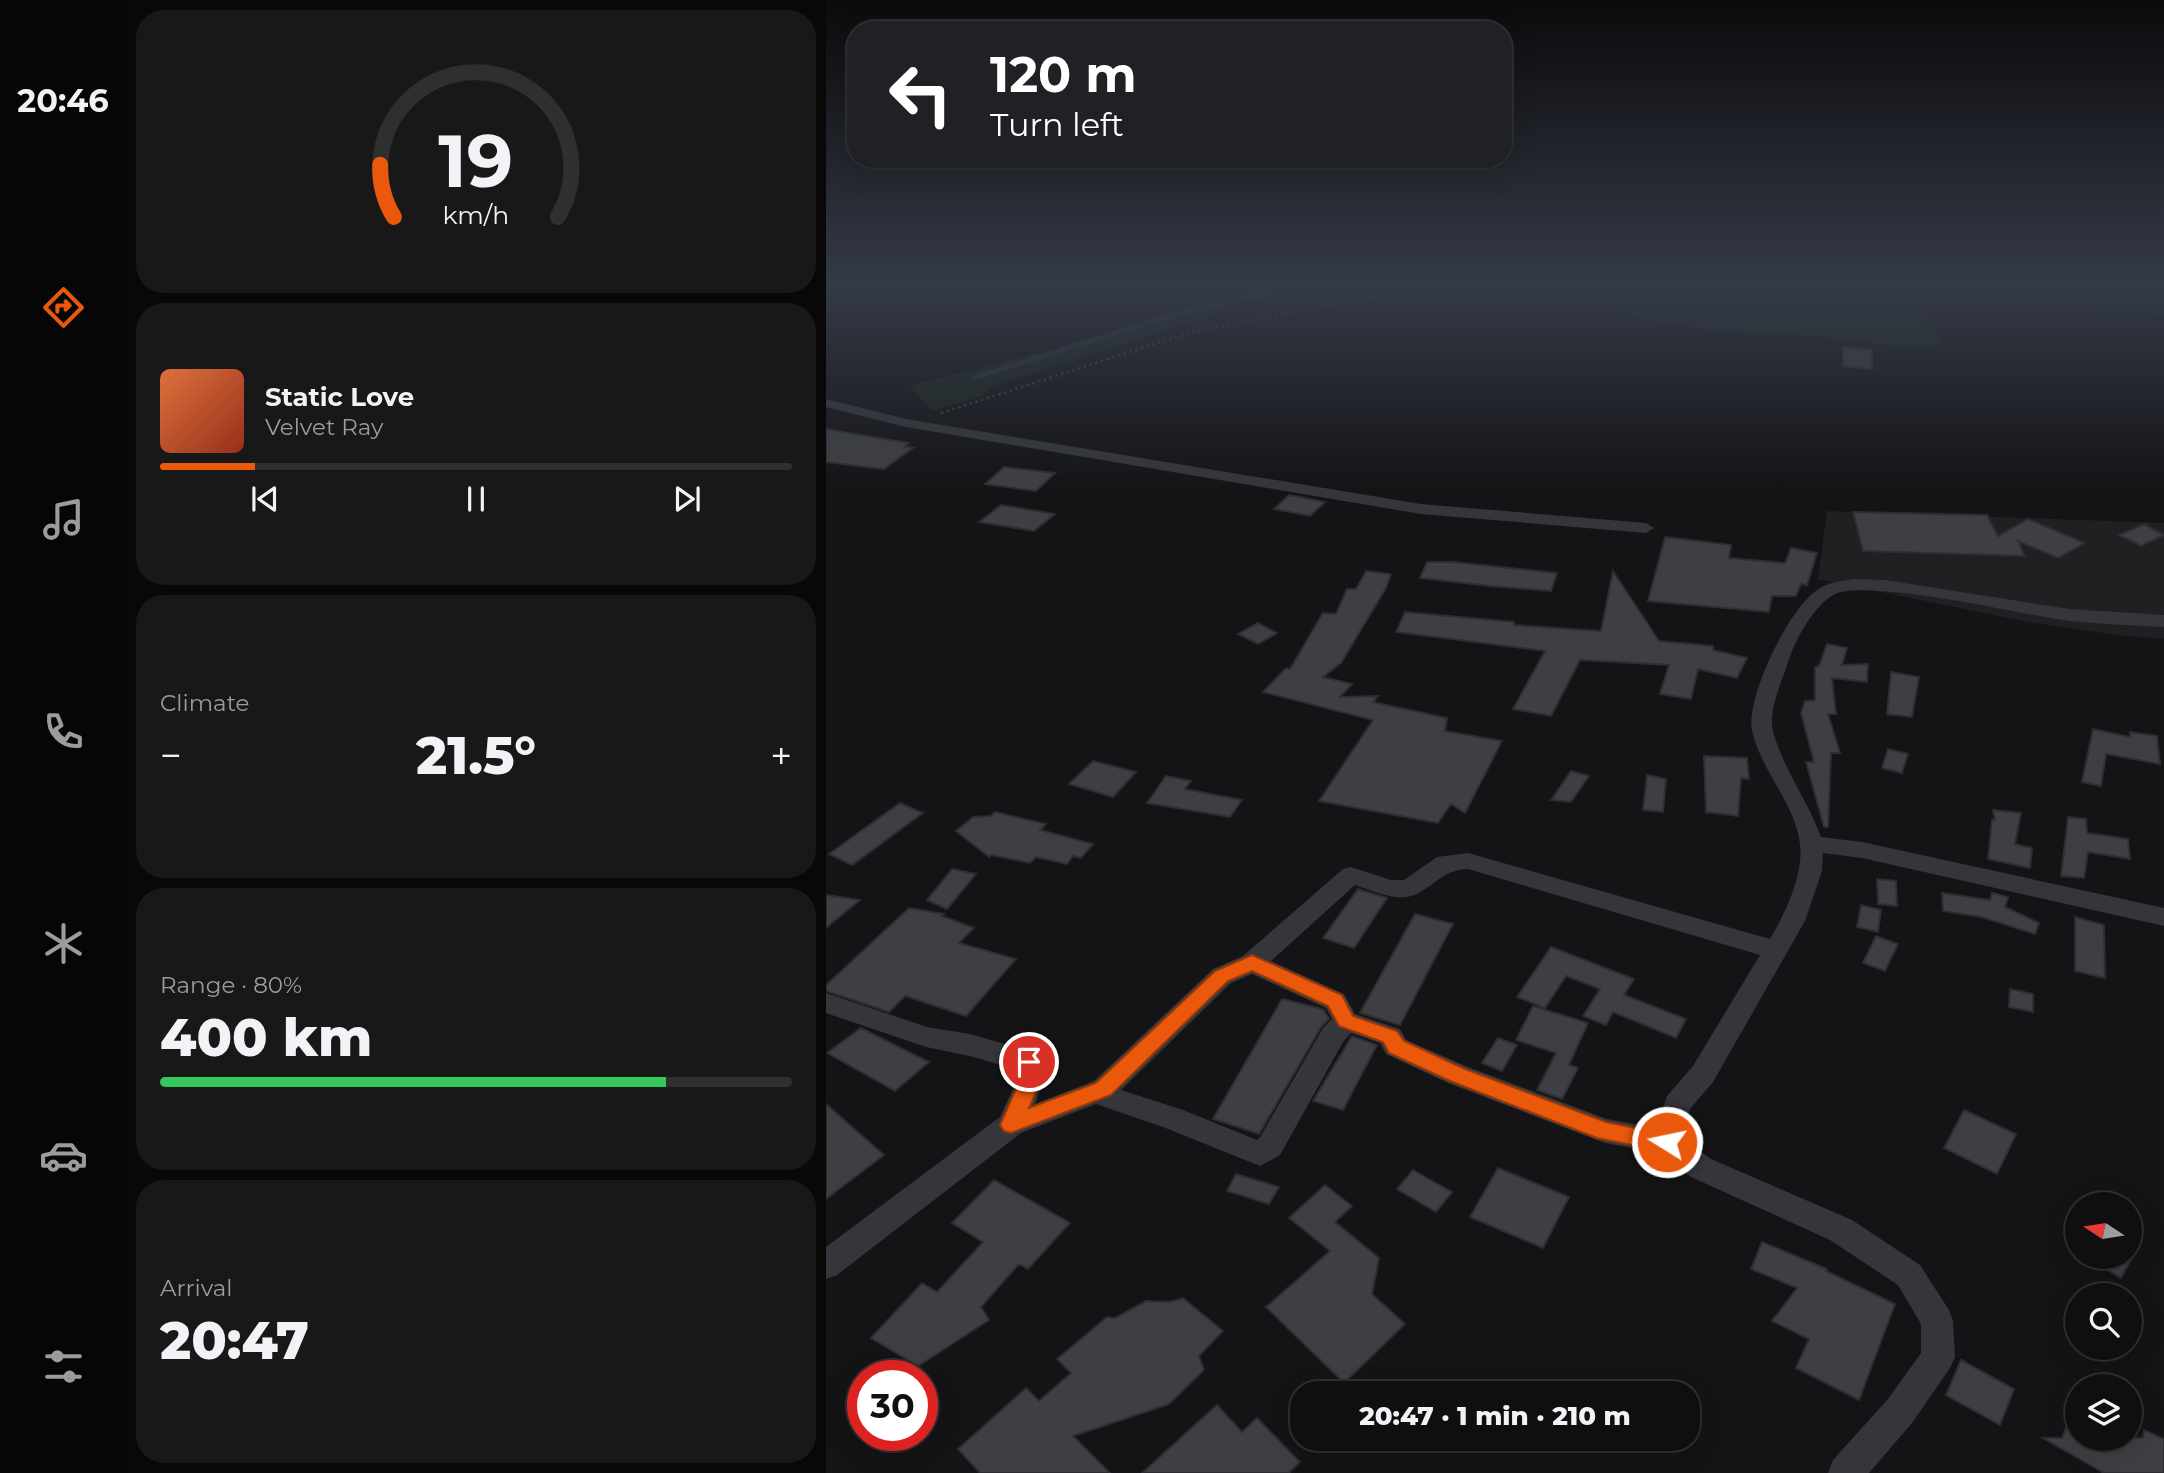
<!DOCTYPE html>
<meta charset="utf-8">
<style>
body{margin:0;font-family:Montserrat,sans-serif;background:#181819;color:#f1f3f6;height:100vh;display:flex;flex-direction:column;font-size:26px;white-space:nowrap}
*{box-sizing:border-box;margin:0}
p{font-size:23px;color:#9b9c9f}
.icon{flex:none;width:38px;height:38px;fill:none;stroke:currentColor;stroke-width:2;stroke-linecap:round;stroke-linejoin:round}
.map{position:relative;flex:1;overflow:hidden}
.sheet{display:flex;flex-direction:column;gap:10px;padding:10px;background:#080809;width:700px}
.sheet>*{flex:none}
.guide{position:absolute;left:21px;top:21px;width:665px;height:147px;border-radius:28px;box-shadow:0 7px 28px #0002,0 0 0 2px #2f2f30;background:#202124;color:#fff;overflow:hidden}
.needle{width:46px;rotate:282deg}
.fabs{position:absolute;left:1239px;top:1192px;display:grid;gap:14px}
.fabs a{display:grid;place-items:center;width:77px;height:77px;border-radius:50%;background:#0f0f10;box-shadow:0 7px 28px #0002,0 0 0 2px #2f2f30;font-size:35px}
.speed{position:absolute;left:21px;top:1360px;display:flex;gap:14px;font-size:35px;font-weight:700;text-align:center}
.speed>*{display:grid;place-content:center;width:91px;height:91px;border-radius:50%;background:#0f0f10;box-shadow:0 7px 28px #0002,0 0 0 2px #2f2f30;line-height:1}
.speed .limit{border:10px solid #d22;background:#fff;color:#111}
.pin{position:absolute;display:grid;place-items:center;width:60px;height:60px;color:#fff;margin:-30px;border:4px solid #fff;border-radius:50%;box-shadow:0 2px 7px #0007}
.me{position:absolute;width:77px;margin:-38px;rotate:280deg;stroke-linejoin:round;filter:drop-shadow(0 0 5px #0008)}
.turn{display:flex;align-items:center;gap:24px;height:147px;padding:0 28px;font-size:32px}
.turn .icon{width:91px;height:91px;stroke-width:2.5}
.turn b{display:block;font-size:49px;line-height:60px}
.big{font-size:52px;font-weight:800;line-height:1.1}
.sheet .card{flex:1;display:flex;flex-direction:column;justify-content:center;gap:10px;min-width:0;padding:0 24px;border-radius:28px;background:#181819}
.sheet .dial{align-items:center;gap:0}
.dial svg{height:182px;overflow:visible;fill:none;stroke:#2f2f30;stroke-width:7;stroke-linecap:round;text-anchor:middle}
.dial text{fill:#f1f3f6;stroke:none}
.song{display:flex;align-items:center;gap:21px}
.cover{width:84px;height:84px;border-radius:10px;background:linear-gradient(135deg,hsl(20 70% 55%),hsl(10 70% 35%))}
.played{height:7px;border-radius:4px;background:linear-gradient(90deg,#ea580c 15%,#2f2f30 15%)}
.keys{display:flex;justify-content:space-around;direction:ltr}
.heat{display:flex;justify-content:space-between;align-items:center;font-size:38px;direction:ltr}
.charge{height:10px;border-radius:5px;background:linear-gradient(90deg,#34c759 80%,#2f2f30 0)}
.trip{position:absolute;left:464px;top:1381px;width:410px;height:70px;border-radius:28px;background:#0f0f10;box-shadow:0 7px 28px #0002,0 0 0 2px #2f2f30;font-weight:800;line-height:70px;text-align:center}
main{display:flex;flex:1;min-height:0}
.tab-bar{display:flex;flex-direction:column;width:126px;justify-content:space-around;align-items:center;background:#060606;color:#9b9c9f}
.tab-bar .icon{width:49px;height:49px}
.tab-bar .on{color:#ea580c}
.tab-bar b{font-size:32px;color:#f1f3f6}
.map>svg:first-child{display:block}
</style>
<main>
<nav class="tab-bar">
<b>20:46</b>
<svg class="icon on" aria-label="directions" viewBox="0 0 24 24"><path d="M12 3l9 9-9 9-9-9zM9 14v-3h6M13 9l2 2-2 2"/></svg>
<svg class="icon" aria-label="music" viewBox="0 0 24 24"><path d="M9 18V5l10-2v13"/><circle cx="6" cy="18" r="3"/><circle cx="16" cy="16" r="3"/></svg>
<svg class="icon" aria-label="phone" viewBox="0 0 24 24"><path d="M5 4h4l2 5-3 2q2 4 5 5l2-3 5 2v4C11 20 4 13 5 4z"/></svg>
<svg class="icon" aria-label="climate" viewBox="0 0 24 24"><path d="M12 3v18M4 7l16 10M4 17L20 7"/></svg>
<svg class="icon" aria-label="car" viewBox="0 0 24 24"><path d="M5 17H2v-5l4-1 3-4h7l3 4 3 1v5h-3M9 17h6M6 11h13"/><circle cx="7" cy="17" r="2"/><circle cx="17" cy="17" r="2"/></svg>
<svg class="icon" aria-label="filters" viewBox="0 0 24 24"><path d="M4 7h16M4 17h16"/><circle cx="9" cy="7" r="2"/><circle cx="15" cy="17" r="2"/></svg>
</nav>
<section class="sheet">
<div class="card dial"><svg viewBox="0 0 100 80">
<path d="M14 69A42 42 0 1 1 86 69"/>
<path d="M14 69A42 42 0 0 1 8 46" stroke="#ea580c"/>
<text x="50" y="56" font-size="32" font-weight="700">19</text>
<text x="50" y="72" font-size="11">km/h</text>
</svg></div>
<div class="card">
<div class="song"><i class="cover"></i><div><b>Static Love</b><p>Velvet Ray</p></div></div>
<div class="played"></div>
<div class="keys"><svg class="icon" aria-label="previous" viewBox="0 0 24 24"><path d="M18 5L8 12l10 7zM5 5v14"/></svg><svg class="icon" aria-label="pause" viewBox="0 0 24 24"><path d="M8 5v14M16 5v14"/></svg><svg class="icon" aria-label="next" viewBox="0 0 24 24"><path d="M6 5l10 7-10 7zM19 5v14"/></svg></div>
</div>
<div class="card"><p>Climate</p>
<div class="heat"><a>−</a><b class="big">21.5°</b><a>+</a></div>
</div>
<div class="card"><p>Range · 80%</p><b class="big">400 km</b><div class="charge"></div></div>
<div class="card"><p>Arrival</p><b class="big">20:47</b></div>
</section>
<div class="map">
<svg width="1338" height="1473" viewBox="0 0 1338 1473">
<rect width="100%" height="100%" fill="#141416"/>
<path fill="#202023" d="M 1001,511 L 1338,523 L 1338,639 L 1291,635 L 1202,622 L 992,579 Z"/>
<path fill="#1c241d" d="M 441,284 L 563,284 L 482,289 L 448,295 L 165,387 L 156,396 L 106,411 L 83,386 L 233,348 L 382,298 Z
M 759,284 L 846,284 L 888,295 L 966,306 L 979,297 L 982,284 L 1338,284 L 1338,315 C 1315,314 1291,313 1267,311 C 1232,306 1142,285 1111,296 C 1103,300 1098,309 1097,317 L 1114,338 L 1108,348 C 1071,349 1037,340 1001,337 C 935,331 829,334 773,301 C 767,297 763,290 759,284 Z"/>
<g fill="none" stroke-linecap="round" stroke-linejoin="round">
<path stroke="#2a323a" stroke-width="4.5" d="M 150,377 L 354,313 L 479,284"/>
</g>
<path fill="#3e3f43" stroke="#2e2e32" stroke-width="2" d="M 1017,347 L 1046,350 L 1046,369 L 1017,366 Z
M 0,429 L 82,443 L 79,447 L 87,448 L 58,469 L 0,462 Z
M 178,467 L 229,473 L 210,491 L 159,484 Z
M 463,495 L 499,502 L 484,516 L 448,509 Z
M 175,505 L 229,514 L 208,531 L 153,522 Z
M 1027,512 L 1161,515 L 1172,536 L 1202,519 L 1259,543 L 1232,558 L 1192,541 L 1199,556 L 1037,551 Z
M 1318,524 L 1338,535 L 1315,546 L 1293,535 Z
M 839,537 L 905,545 L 903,558 L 959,563 L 965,548 L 991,553 L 981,585 L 975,584 L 970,596 L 946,596 L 943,612 L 822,601 Z
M 601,562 L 627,562 L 731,573 L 725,591 L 664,586 L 594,578 Z
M 540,571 L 565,574 L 560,588 L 515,663 L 497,677 L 526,684 L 514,697 L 552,696 L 547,702 L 621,718 L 619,731 L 676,741 L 639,813 L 625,804 L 612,823 L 493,801 L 547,720 L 437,692 L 460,668 L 464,669 L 497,613 L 510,614 L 521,589 L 530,589 Z
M 787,571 L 833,641 L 887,646 L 887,650 L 921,658 L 911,678 L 872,669 L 865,699 L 834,694 L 843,665 L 754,660 L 725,716 L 687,709 L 719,651 L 570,632 L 579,612 L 688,622 L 688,625 L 775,631 Z
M 432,623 L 451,633 L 432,644 L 412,634 Z
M 1001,644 L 1021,648 L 1016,665 L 1042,664 L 1041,682 L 1006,678 L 1010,714 L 1002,714 L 1014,753 L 1005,753 L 1002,827 L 998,827 L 980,762 L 988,762 L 975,713 L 979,701 L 989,700 L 989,667 L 993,666 Z
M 1065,672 L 1093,677 L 1086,717 L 1061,714 Z
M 1267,729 L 1304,737 L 1304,732 L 1331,736 L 1334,764 L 1280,754 L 1275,786 L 1256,782 Z
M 1062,749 L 1082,754 L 1076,773 L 1056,768 Z
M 878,756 L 921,758 L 923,779 L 915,778 L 912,816 L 880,812 Z
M 267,761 L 310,772 L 287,797 L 243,784 Z
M 745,771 L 763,776 L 745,802 L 725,800 Z
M 821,775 L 840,779 L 837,812 L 817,810 Z
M 340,776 L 365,781 L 359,789 L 416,800 L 404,817 L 321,803 Z
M 74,803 L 97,813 L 26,865 L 3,854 Z
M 1167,810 L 1195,813 L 1189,844 L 1206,848 L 1204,868 L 1162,859 L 1166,820 L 1169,820 Z
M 169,812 L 220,824 L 214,830 L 267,844 L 255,858 L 247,856 L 241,864 L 210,857 L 204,863 L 165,855 L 163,857 L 130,831 L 147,817 L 165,816 Z
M 1242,817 L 1260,819 L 1261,833 L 1302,839 L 1304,859 L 1262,852 L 1258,878 L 1235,876 Z
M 126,869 L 150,874 L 121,909 L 101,900 Z
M 1051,879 L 1070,881 L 1071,906 L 1052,904 Z
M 532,889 L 561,898 L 528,948 L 497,938 Z
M 1116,893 L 1164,900 L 1166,893 L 1182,897 L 1179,907 L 1213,923 L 1209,934 L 1156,917 L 1117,911 Z
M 0,895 L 14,897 L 34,900 L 0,928 Z
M 1035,905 L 1055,910 L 1052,932 L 1031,927 Z
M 83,908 L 118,914 L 116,916 L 148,928 L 133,943 L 190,959 L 140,1016 L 79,996 L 63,1012 L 0,991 L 0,985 Z
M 589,914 L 627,924 L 574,1025 L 534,1013 Z
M 1249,917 L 1278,925 L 1279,978 L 1249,971 Z
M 1050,936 L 1072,944 L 1059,971 L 1037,963 Z
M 725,947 L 808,979 L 798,995 L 860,1019 L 850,1038 L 787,1012 L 780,1025 L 757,1016 L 774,989 L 740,976 L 719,1008 L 691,997 Z
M 1184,989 L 1207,994 L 1207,1012 L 1183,1007 Z
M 456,999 L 493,1008 L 498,1010 L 503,1019 L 495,1027 L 433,1134 L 387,1119 Z
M 707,1006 L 762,1023 L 743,1065 L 752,1068 L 736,1099 L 711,1090 L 730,1053 L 690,1040 Z
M 35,1028 L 103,1062 L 69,1091 L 1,1053 Z
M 526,1036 L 551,1045 L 517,1110 L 487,1101 Z
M 672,1038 L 691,1045 L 676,1071 L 656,1063 Z
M 0,1104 L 58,1155 L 0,1199 Z
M 1138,1110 L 1190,1134 L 1171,1174 L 1118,1148 Z
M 672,1168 L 743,1197 L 717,1248 L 644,1217 Z
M 587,1170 L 626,1192 L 610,1212 L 571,1189 Z
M 410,1174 L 453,1187 L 443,1204 L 401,1191 Z
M 168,1180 L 244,1223 L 202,1269 L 193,1264 L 155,1307 L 163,1320 L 92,1366 L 45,1338 L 96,1283 L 111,1292 L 157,1242 L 126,1223 Z
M 499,1185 L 526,1206 L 509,1222 L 553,1258 L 546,1294 L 579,1324 L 518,1383 L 440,1307 L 504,1251 L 463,1218 Z
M 936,1242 L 1001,1269 L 1000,1271 L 1069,1304 L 1033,1400 L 970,1368 L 983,1339 L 946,1321 L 971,1288 L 925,1269 Z
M 1259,1256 L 1307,1256 L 1295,1278 Z
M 357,1298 L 397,1331 L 373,1356 L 378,1370 L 343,1404 L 247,1436 L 284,1473 L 154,1473 L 132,1449 L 200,1388 L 213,1401 L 245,1373 L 231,1359 L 281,1317 L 289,1318 L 320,1301 L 343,1302 Z
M 1135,1360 L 1188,1389 L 1174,1425 L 1120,1395 Z
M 1249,1403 L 1251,1404 L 1251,1438 L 1317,1438 L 1318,1430 L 1338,1439 L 1338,1473 L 1278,1473 L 1217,1438 L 1236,1438 Z
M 391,1405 L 416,1432 L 431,1418 L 474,1462 L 463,1473 L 316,1473 Z"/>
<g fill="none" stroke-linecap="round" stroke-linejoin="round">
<path stroke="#3b3d42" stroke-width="2.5" stroke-dasharray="2.5 3.5" stroke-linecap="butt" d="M 115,413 L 369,331 L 615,284"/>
<path fill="#35363b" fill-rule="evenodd" d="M 0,399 L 80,419 L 595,504 L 820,523 L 828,528 L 820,533 L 595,514 L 80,427 L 0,407 Z
M 1027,579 L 1059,580 L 1243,609 L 1338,615 L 1338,627 C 1306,625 1274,624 1243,621 C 1199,615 1038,577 1007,595 C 986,608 968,642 961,665 C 955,684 942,711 947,731 C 957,769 982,801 995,837 L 1036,842 L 1338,908 L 1338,926 L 1036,858 L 997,853 L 996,871 L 979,921 L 887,1082 L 864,1109 L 857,1138 L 885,1159 L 1026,1220 L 1094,1265 L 1123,1310 L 1127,1321 L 1129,1357 L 1124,1368 L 1086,1423 L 1043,1473 L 1002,1473 L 1007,1460 L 1062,1399 L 1095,1353 L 1095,1324 L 1072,1285 L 1004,1240 L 865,1177 L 834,1153 L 779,1143 L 622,1083 L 560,1054 L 554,1043 L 525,1033 L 517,1042 L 454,1155 L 434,1166 L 337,1127 L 270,1104 L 195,1133 L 11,1275 L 0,1279 L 0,1247 L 174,1117 L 187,1089 L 189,1069 L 144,1056 L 100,1047 L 0,1013 L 0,993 L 101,1027 L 144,1034 L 213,1054 C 221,1070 215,1089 209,1104 L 268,1081 L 387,969 L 417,956 L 517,869 L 525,867 L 565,880 L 578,880 L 611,857 L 642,853 L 944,939 C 959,914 978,874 974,844 C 969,803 935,771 926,731 C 919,698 965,602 996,587 C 1005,582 1017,581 1027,579 ZM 642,869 L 934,955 L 867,1066 L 841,1096 L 830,1128 L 781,1119 L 642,1067 L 580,1040 L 574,1029 L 529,1014 L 518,994 L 445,961 L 529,885 C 548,891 573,904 593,893 C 614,881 616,871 642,869 ZM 426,974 L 500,1008 L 506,1019 L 497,1028 L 434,1137 L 431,1140 L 357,1110 L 295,1090 L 405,983 Z"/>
</g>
<linearGradient id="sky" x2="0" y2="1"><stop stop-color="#0b0b0c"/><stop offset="0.58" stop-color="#343a47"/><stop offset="1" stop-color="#343a47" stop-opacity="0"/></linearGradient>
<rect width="1338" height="491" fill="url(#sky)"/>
<path fill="#ea580c" stroke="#983908" stroke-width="2" d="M 426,955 L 516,995 L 527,1016 L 571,1031 L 578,1041 L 639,1069 L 780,1122 L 849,1136 L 852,1142 L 849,1149 L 841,1152 L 771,1138 L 624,1081 L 563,1053 L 557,1042 L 513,1026 L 502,1006 L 426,971 L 402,981 L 285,1095 L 185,1133 L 178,1131 L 174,1125 L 190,1089 L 196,1056 L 203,1054 L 211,1056 C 219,1072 210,1093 203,1108 L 270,1083 L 389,971 Z"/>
</svg>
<div class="fabs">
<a><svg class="needle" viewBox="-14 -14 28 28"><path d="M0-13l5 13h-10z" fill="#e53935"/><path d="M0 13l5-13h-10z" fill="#9b9c9f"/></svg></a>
<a><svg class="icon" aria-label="search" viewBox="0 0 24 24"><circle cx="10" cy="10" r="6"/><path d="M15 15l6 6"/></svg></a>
<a><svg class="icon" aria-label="layers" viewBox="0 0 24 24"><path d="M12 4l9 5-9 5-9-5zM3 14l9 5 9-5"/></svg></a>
</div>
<div class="speed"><div class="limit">30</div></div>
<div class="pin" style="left:203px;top:1062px;background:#d93025"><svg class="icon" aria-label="arrive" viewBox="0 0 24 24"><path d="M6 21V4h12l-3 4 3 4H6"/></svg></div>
<svg class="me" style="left:841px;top:1142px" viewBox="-20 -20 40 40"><circle r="17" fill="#ea580c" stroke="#fff" stroke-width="3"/><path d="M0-11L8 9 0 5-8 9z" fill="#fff"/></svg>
<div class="trip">20:47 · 1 min · 210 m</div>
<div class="guide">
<div class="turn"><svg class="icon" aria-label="left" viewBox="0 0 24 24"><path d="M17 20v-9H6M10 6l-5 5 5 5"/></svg><div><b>120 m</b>Turn left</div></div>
</div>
</div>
</main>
